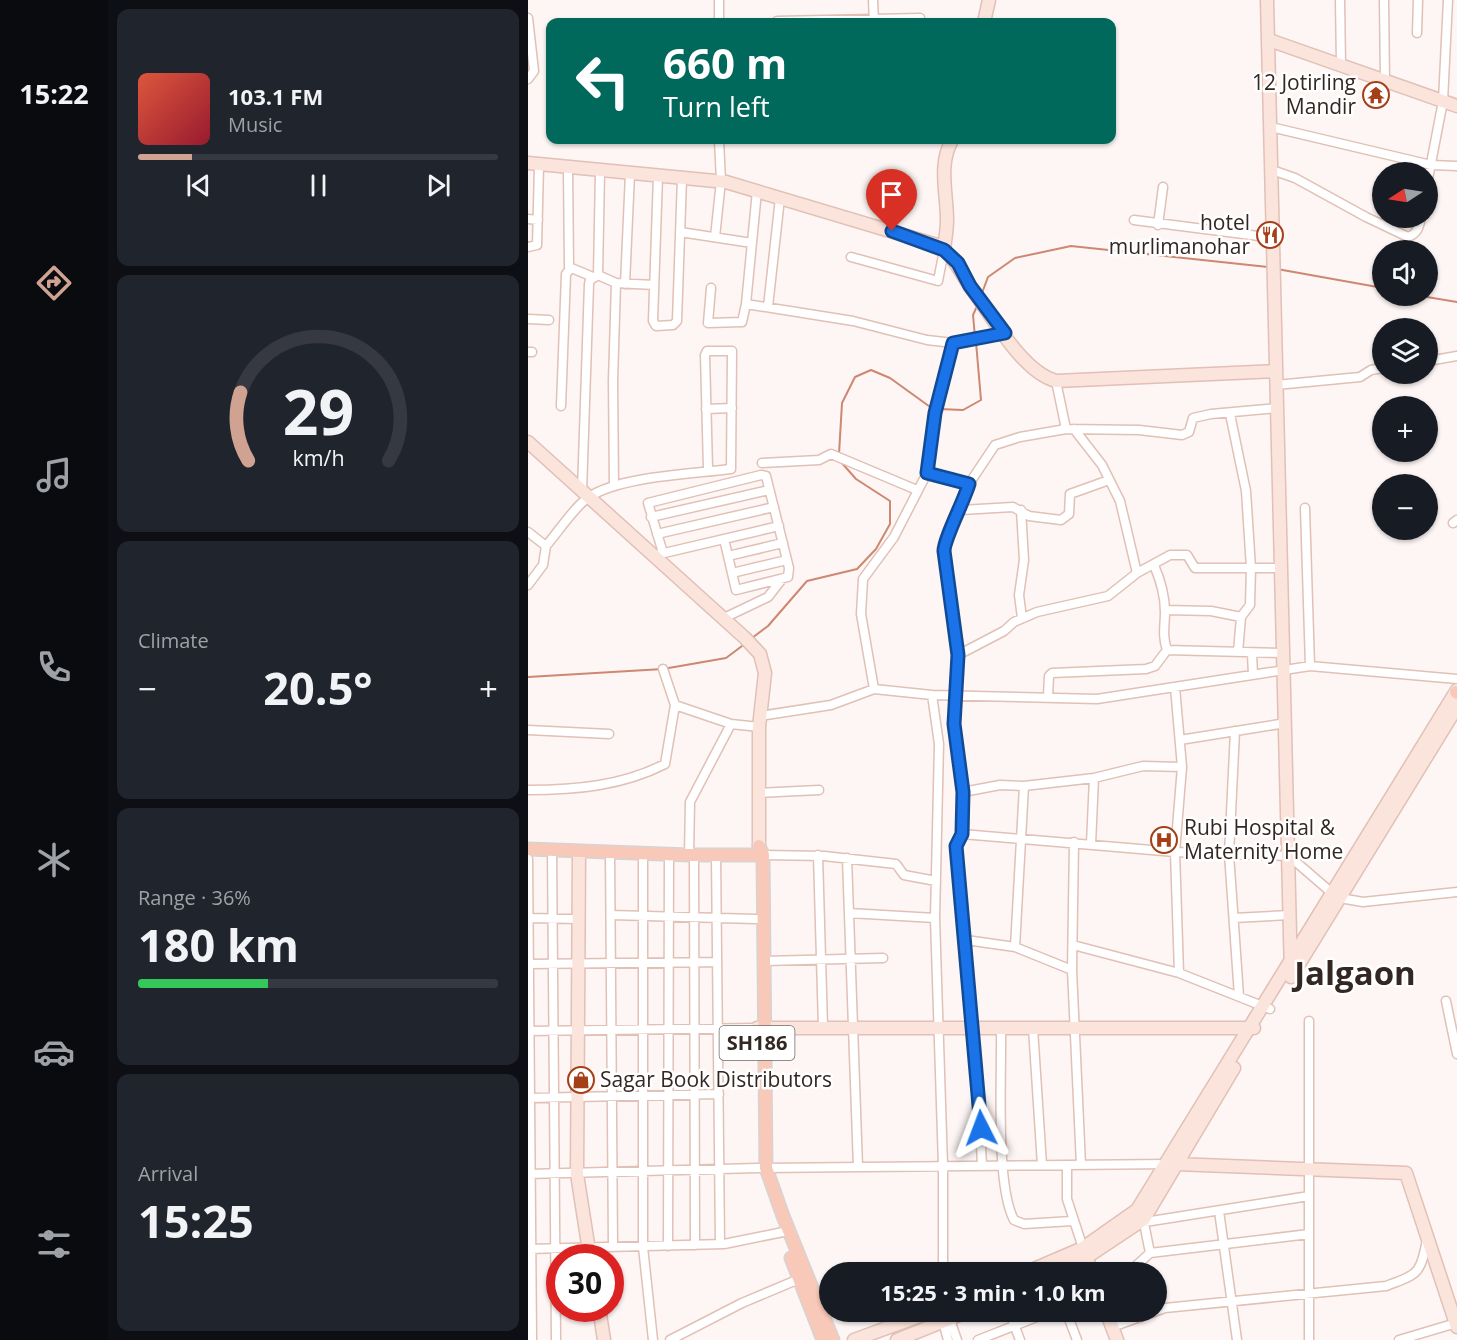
<!DOCTYPE html>
<meta charset="utf-8">
<style>
body{margin:0;font-family:"Open Sans",sans-serif;background:#20242c;color:#f1f3f6;height:100vh;display:flex;flex-direction:column;font-size:22px;white-space:nowrap}
*{box-sizing:border-box;margin:0}
p{font-size:20px;color:#9ea1a6}
.icon{flex:none;width:33px;height:33px;fill:none;stroke:currentColor;stroke-width:2;stroke-linecap:round;stroke-linejoin:round}
.map{position:relative;flex:1;overflow:hidden}
.drawer{display:flex;flex-direction:column;gap:9px;padding:9px;background:#0d0f14;width:420px}
.drawer>*{flex:none}
.guide{position:absolute;left:18px;top:18px;width:570px;height:126px;border-radius:12px;box-shadow:0 2px 4px #0004;background:#00695c;color:#fff;overflow:hidden}
.needle{width:39px;rotate:258deg}
.fabs{position:absolute;left:844px;top:162px;display:grid;gap:12px}
.fabs a{display:grid;place-items:center;width:66px;height:66px;border-radius:50%;background:#171b24;box-shadow:0 2px 4px #0004;font-size:30px}
.speed{position:absolute;left:18px;top:1244px;display:flex;gap:12px;font-size:30px;font-weight:700;text-align:center}
.speed>*{display:grid;place-content:center;width:78px;height:78px;border-radius:50%;background:#171b24;box-shadow:0 2px 4px #0004;line-height:1}
.speed .limit{border:9px solid #d22;background:#fff;color:#111}
.pin{position:absolute;display:grid;place-items:center;width:51px;height:51px;color:#fff;margin:-62px -26px;border-radius:50% 50% 50% 0;rotate:-45deg;box-shadow:0 0 6px #0007}
.pin .icon{rotate:45deg}
.me{position:absolute;width:66px;margin:-33px;rotate:357deg;stroke-linejoin:round;filter:drop-shadow(0 0 4px #0008)}
.turn{display:flex;align-items:center;gap:21px;height:126px;padding:0 18px;font-size:27px}
.turn .icon{width:78px;height:78px;stroke-width:2.5}
.turn b{display:block;font-size:42px;line-height:51px}
.big{font-size:45px;font-weight:700;line-height:1.1}
.drawer .widget{flex:1;display:flex;flex-direction:column;justify-content:center;gap:9px;min-width:0;padding:0 21px;border-radius:12px;background:#20242c}
.drawer .dial{align-items:center;gap:0}
.dial svg{height:156px;overflow:visible;fill:none;stroke:#363941;stroke-width:7;stroke-linecap:round;text-anchor:middle}
.dial text{fill:#f1f3f6;stroke:none}
.song{display:flex;align-items:center;gap:18px}
.cover{width:72px;height:72px;border-radius:9px;background:linear-gradient(135deg,hsl(10 70% 55%),hsl(350 70% 35%))}
.played{height:6px;border-radius:3px;background:linear-gradient(90deg,#cfa292 15%,#363941 15%)}
.keys{display:flex;justify-content:space-around;direction:ltr}
.heat{display:flex;justify-content:space-between;align-items:center;font-size:33px;direction:ltr}
.charge{height:9px;border-radius:4px;background:linear-gradient(90deg,#34c759 36%,#363941 0)}
.trip{position:absolute;left:291px;top:1262px;width:348px;height:60px;border-radius:30px;background:#171b24;box-shadow:0 2px 4px #0004;font-weight:700;line-height:60px;text-align:center}
main{display:flex;flex:1;min-height:0}
.tab-bar{display:flex;flex-direction:column;width:108px;justify-content:space-around;align-items:center;background:#090b0e;color:#9ea1a6}
.tab-bar .icon{width:42px;height:42px}
.tab-bar .active{color:#cfa292}
.tab-bar b{font-size:27px;color:#f1f3f6}
.map>svg:first-child{display:block}
</style>
<main>
<nav class="tab-bar">
<b>15:22</b>
<svg class="icon active" aria-label="directions" viewBox="0 0 24 24"><path d="M12 3l9 9-9 9-9-9zM9 14v-3h6M13 9l2 2-2 2"/></svg>
<svg class="icon" aria-label="music" viewBox="0 0 24 24"><path d="M9 18V5l10-2v13"/><circle cx="6" cy="18" r="3"/><circle cx="16" cy="16" r="3"/></svg>
<svg class="icon" aria-label="phone" viewBox="0 0 24 24"><path d="M5 4h4l2 5-3 2q2 4 5 5l2-3 5 2v4C11 20 4 13 5 4z"/></svg>
<svg class="icon" aria-label="climate" viewBox="0 0 24 24"><path d="M12 3v18M4 7l16 10M4 17L20 7"/></svg>
<svg class="icon" aria-label="car" viewBox="0 0 24 24"><path d="M5 17H2v-5l4-1 3-4h7l3 4 3 1v5h-3M9 17h6M6 11h13"/><circle cx="7" cy="17" r="2"/><circle cx="17" cy="17" r="2"/></svg>
<svg class="icon" aria-label="filters" viewBox="0 0 24 24"><path d="M4 7h16M4 17h16"/><circle cx="9" cy="7" r="2"/><circle cx="15" cy="17" r="2"/></svg>
</nav>
<section class="drawer">
<div class="widget">
<div class="song"><i class="cover"></i><div><b>103.1 FM</b><p>Music</p></div></div>
<div class="played"></div>
<div class="keys"><svg class="icon" aria-label="previous" viewBox="0 0 24 24"><path d="M18 5L8 12l10 7zM5 5v14"/></svg><svg class="icon" aria-label="pause" viewBox="0 0 24 24"><path d="M8 5v14M16 5v14"/></svg><svg class="icon" aria-label="next" viewBox="0 0 24 24"><path d="M6 5l10 7-10 7zM19 5v14"/></svg></div>
</div>
<div class="widget dial"><svg viewBox="0 0 100 80">
<path d="M14 69A42 42 0 1 1 86 69"/>
<path d="M14 69A42 42 0 0 1 10 34" stroke="#cfa292"/>
<text x="50" y="56" font-size="32" font-weight="700">29</text>
<text x="50" y="72" font-size="11">km/h</text>
</svg></div>
<div class="widget"><p>Climate</p>
<div class="heat"><a>−</a><b class="big">20.5°</b><a>+</a></div>
</div>
<div class="widget"><p>Range · 36%</p><b class="big">180 km</b><div class="charge"></div></div>
<div class="widget"><p>Arrival</p><b class="big">15:25</b></div>
</section>
<div class="map">
<svg width="929" height="1340" viewBox="0 0 929 1340">
<rect width="100%" height="100%" fill="#fdf6f4"/>
<g fill="none" stroke-linecap="round" stroke-linejoin="round">
<path stroke="#ce8770" stroke-width="2" d="M 749,269 L 855,288
M 454,293 L 460,277 L 487,258 L 543,246 L 740,267
M 893,296 L 929,302
M 447,337 L 445,315 L 450,304
M 411,409 L 435,410 L 453,400 L 448,342
M 311,454 L 314,403 L 327,377 L 343,370 L 362,378 L 405,409
M 224,638 L 240,626 L 279,581 L 329,569 L 348,549 L 362,524 L 362,501 L 328,479 L 313,462
M 0,677 L 135,669 L 198,658 L 218,643"/>
<defs>
<path id="street" d="M 345,0 L 346,22
M 812,0 L 813,65
M 856,0 L 857,81
M 0,18 L 6,71 L 0,79
M 249,21 L 392,18
M 191,22 L 191,0
M 889,33 L 890,0
M 743,127 L 903,165 L 929,166
M 40,169 L 41,267 L 65,277
M 744,170 L 767,178 L 838,217 L 880,237 C 890,233 891,227 893,218
M 72,172 L 70,275 L 88,283 L 126,285
M 130,176 L 125,321 L 128,326 L 145,325 L 149,321 L 154,178
M 900,179 L 915,101 L 920,0
M 0,219 L 10,220
M 606,220 L 746,238
M 630,225 L 635,187
M 152,232 L 224,243
M 187,237 L 193,181 L 191,140
M 0,247 L 9,245 L 11,166
M 323,257 L 410,281 L 416,250
M 97,284 L 102,174
M 183,288 L 180,323 L 214,322 L 218,304 L 229,191
M 218,304 L 325,321 L 399,340 L 425,343 L 477,333
M 240,307 L 252,198
M 0,319 L 21,320
M 0,352 L 4,352
M 900,361 L 929,356
M 528,381 L 538,429
M 748,385 L 832,377 L 843,370 L 855,368
M 33,406 L 38,274 L 42,269
M 178,409 L 204,408
M 702,414 L 718,491 L 723,568 L 722,605 L 713,617 L 710,652
M 546,429 L 574,465 L 592,501 L 609,573
M 234,463 L 291,460 L 303,454 L 389,490
M 399,473 L 407,413 L 425,343
M 86,486 L 85,381 L 88,283
M 54,491 L 61,284 L 62,280 L 70,275
M 777,508 L 782,666
M 433,510 L 485,507 L 501,516 L 533,520 L 541,514 L 542,494 L 581,480
M 493,510 L 496,560 L 491,595 L 494,618
M 123,517 L 241,490
M 925,523 L 929,520
M 0,532 L 18,546 L 15,565 L 0,585
M 129,534 L 246,507
M 18,546 C 30,532 47,506 61,497 C 93,476 165,474 203,469 L 204,351 L 179,351 L 177,355 L 180,469
M 135,553 L 120,503 L 233,475 L 238,476 L 261,568 L 260,577 L 208,590 L 196,539
M 132,554 L 251,526
M 200,556 L 255,543
M 626,565 C 632,579 637,596 637,612 C 637,626 634,635 639,650
M 204,573 L 259,560
M 637,610 L 683,611 L 713,617
M 196,618 L 240,597 L 254,579
M 724,654 L 725,675
M 430,655 L 476,631 L 486,622 L 509,612 L 580,596 L 609,573 L 642,555 L 659,555 L 667,568 L 754,568
M 647,687 L 654,767 L 647,852 L 651,973 L 742,1009
M 346,689 L 333,614 L 335,579 L 366,537 L 399,473 L 441,484
M 404,695 L 411,744 L 407,918 L 415,1166 L 415,1272
M 520,696 L 521,676 L 524,673 L 618,669 L 627,666 L 639,650 L 755,653
M 147,705 L 203,724 L 231,727
M 232,716 L 303,705 L 346,689 L 404,695 L 569,699 L 782,666 L 929,679
M 0,730 L 81,734
M 707,731 L 701,854 L 711,996
M 652,740 L 758,723
M 0,790 C 47,790 94,786 137,764 L 147,705 L 135,669
M 435,792 L 472,785 L 496,786 L 566,778 L 615,766 L 654,767
M 231,793 L 291,790
M 434,834 L 647,852 L 761,856 L 804,893
M 546,842 L 544,970 L 553,1165
M 563,844 L 566,778
M 24,850 L 28,1340
M 82,853 L 85,1247
M 115,854 L 115,1247 L 125,1340
M 161,855 L 162,802 L 203,724
M 166,855 L 167,1245
M 188,855 L 192,1244
M 235,855 L 296,856 L 368,864 L 376,875 L 408,881
M 290,855 L 295,1027
M 319,858 L 330,1167
M 0,859 L 4,1340
M 812,898 L 835,902 L 929,892
M 321,913 L 407,918
M 83,915 L 228,919
M 1,918 L 51,919
M 706,918 L 762,915
M 438,940 L 487,947 L 544,970
M 545,945 L 651,973
M 487,947 L 496,786
M 236,961 L 355,958
M 0,964 L 189,962
M 918,1001 L 929,1054
M 473,1028 C 474,1072 467,1185 486,1220 L 496,1224 L 544,1221
M 505,1028 L 514,1165
M 0,1031 L 229,1028
M 0,1098 L 191,1094
M 539,1165 L 539,1199 L 555,1248
M 454,1166 L 450,1082 L 428,846 L 434,834 L 435,792 L 426,724 L 430,655 L 416,543 L 433,510 L 441,484 L 467,445 L 492,437 L 538,429 L 611,430 L 654,435 L 661,432 L 665,418 L 683,414 L 750,408
M 0,1174 L 230,1168 L 641,1164
M 691,1211 L 709,1340
M 615,1218 L 622,1253
M 617,1222 L 781,1196
M 140,1246 L 141,855
M 0,1249 L 196,1244 L 260,1231
M 601,1272 L 622,1253 L 781,1234
M 412,1311 L 420,1340
M 419,1311 L 429,1340
M 481,1311 L 492,1340
M 538,1311 L 549,1340
M 584,1327 L 637,1308 L 858,1286 C 890,1274 893,1274 899,1239
M 142,1340 L 214,1303 L 271,1279
M 450,1340 L 524,1311
M 781,1340 L 781,1021
M 871,1340 L 928,1323"/>
<path id="secondary" d="M 739,0 L 763,975
M 456,22 L 461,0
M 741,40 L 929,106
M 0,163 L 198,182 L 409,245 C 427,257 432,272 443,288 C 464,316 494,372 528,381 L 747,371
M 416,250 C 417,240 419,230 419,220 C 419,193 410,165 424,140
M 0,442 L 217,638 L 232,654 L 237,673 L 231,727 L 231,846
M 51,852 L 49,1174 L 62,1257
M 763,977 L 929,707
M 229,1028 L 726,1028
M 648,1164 L 878,1173 L 929,1327
M 556,1250 L 564,1272
M 499,1272 L 555,1248 L 609,1210 L 929,690
M 526,1272 L 559,1257 L 616,1219 L 706,1068
M 71,1308 L 76,1340
M 578,1311 L 589,1340
M 326,1340 L 405,1311
M 369,1340 L 441,1311"/>
<path id="primary" d="M 928,692 L 929,693
M 231,846 L 235,855 L 238,1168 L 255,1216 L 305,1340
M 0,849 L 161,855 L 235,855
M 263,1258 L 295,1340"/>
</defs>
<use href="#street" stroke="#e1c0b6" stroke-width="11"/>
<use href="#secondary" stroke="#e1c0b6" stroke-width="15"/>
<use href="#primary" stroke="#d6d4d3" stroke-width="15"/>
<use href="#street" stroke="#fff" stroke-width="8"/>
<use href="#secondary" stroke="#fbe4dc" stroke-width="12"/>
<use href="#primary" stroke="#f8c8b9" stroke-width="12"/>
</g>
<g fill="none" stroke-linecap="round" stroke-linejoin="round">
<defs>
<path id="route" d="M 364,231 L 416,250 L 430,263 L 442,286 L 477,333 L 425,343 L 407,413 L 399,473 L 441,484 C 436,501 416,539 416,551 L 430,655 L 426,724 L 435,792 L 434,834 L 428,846 L 453,1128"/>
</defs>
<use href="#route" stroke="#114b97" stroke-width="15"/>
<use href="#route" stroke="#1a73e8" stroke-width="10"/>
</g>
<defs>
<symbol id="temple-ring" viewBox="-11 -11 22 22"><circle r="9.5" fill="#fff" stroke="#a53f18" stroke-width="1.5"/><path d="M0-6L5-2H3V0L6.5 2.5H4V6H1.5V3h-3V6H-4V2.5H-6.5L-3 0V-2H-5Z" fill="#a53f18"/></symbol>
<symbol id="restaurant-ring" viewBox="-11 -11 22 22"><circle r="9.5" fill="#fff" stroke="#a53f18" stroke-width="1.5"/><path d="M-5-6h1v4h1v-4h1v4h1v-4h1v5L-1.5 .5V6h-2V.5L-5-1ZM5-6V6H3V1.5H1.5Q1.5-4 5-6Z" fill="#a53f18"/></symbol>
<symbol id="hospital-ring" viewBox="-11 -11 22 22"><circle r="9.5" fill="#fff" stroke="#a53f18" stroke-width="1.5"/><path d="M-5-5h3v3.5h4V-5h3V5h-3V1.5h-4V5h-3Z" fill="#a53f18"/></symbol>
<symbol id="shop-ring" viewBox="-11 -11 22 22"><circle r="9.5" fill="#fff" stroke="#a53f18" stroke-width="1.5"/><path d="M-5-2.5h2.3a2.7 3.5 0 0 1 5.4 0H5L5.5 6h-11ZM-1.5-2.5h3a1.5 2.3 0 0 0-3 0Z" fill="#a53f18"/></symbol>
</defs>
<g fill-rule="evenodd">
<use href="#temple-ring" x="833" y="80" width="30" height="30"/>
<use href="#restaurant-ring" x="727" y="220" width="30" height="30"/>
<use href="#hospital-ring" x="621" y="825" width="30" height="30"/>
<use href="#shop-ring" x="38" y="1065" width="30" height="30"/>
</g>
<g text-anchor="middle" stroke-width="5" stroke-linejoin="round" paint-order="stroke">
<rect fill="#fff" stroke="#706865" stroke-width="1.5" x="191.5" y="1026" width="75" height="34" rx="4.5"/>
<g font-size="20" font-weight="bold" fill="#332723">
<text x="229" y="1050">SH186</text>
</g>
<g font-size="21" fill="#332723" stroke="#fff" text-anchor="end">
<text x="828" y="90">12 Jotirling<tspan x="828" dy="24">Mandir</tspan></text>
<text x="722" y="230">hotel<tspan x="722" dy="24">murlimanohar</tspan></text>
<text x="656" y="835" text-anchor="start">Rubi Hospital &amp;<tspan x="656" dy="24">Maternity Home</tspan></text>
<text x="72" y="1087" text-anchor="start">Sagar Book Distributors</text>
</g>
<g font-size="33" font-weight="bold" fill="#332723" stroke="#fff">
<text x="827" y="985">Jalgaon</text>
</g>
</g>
</svg>
<div class="fabs">
<a><svg class="needle" viewBox="-14 -14 28 28"><path d="M0-13l5 13h-10z" fill="#e53935"/><path d="M0 13l5-13h-10z" fill="#9ea1a6"/></svg></a>
<a><svg class="icon" aria-label="sound" viewBox="0 0 24 24"><path d="M4 9h4l5-4v14l-5-4H4zM17 9q2 3 0 6"/></svg></a>
<a><svg class="icon" aria-label="layers" viewBox="0 0 24 24"><path d="M12 4l9 5-9 5-9-5zM3 14l9 5 9-5"/></svg></a>
<a>+</a>
<a>−</a>
</div>
<div class="speed"><div class="limit">30</div></div>
<div class="pin" style="left:364px;top:231px;background:#d93025"><svg class="icon" aria-label="arrive" viewBox="0 0 24 24"><path d="M6 21V4h12l-3 4 3 4H6"/></svg></div>
<svg class="me" style="left:453px;top:1128px" viewBox="-20 -20 40 40"><path d="M0-17L14 15 0 8-14 15z" fill="#1a73e8" stroke="#fff" stroke-width="4"/></svg>
<div class="trip">15:25 · 3 min · 1.0 km</div>
<div class="guide">
<div class="turn"><svg class="icon" aria-label="left" viewBox="0 0 24 24"><path d="M17 20v-9H6M10 6l-5 5 5 5"/></svg><div><b>660 m</b>Turn left</div></div>
</div>
</div>
</main>
